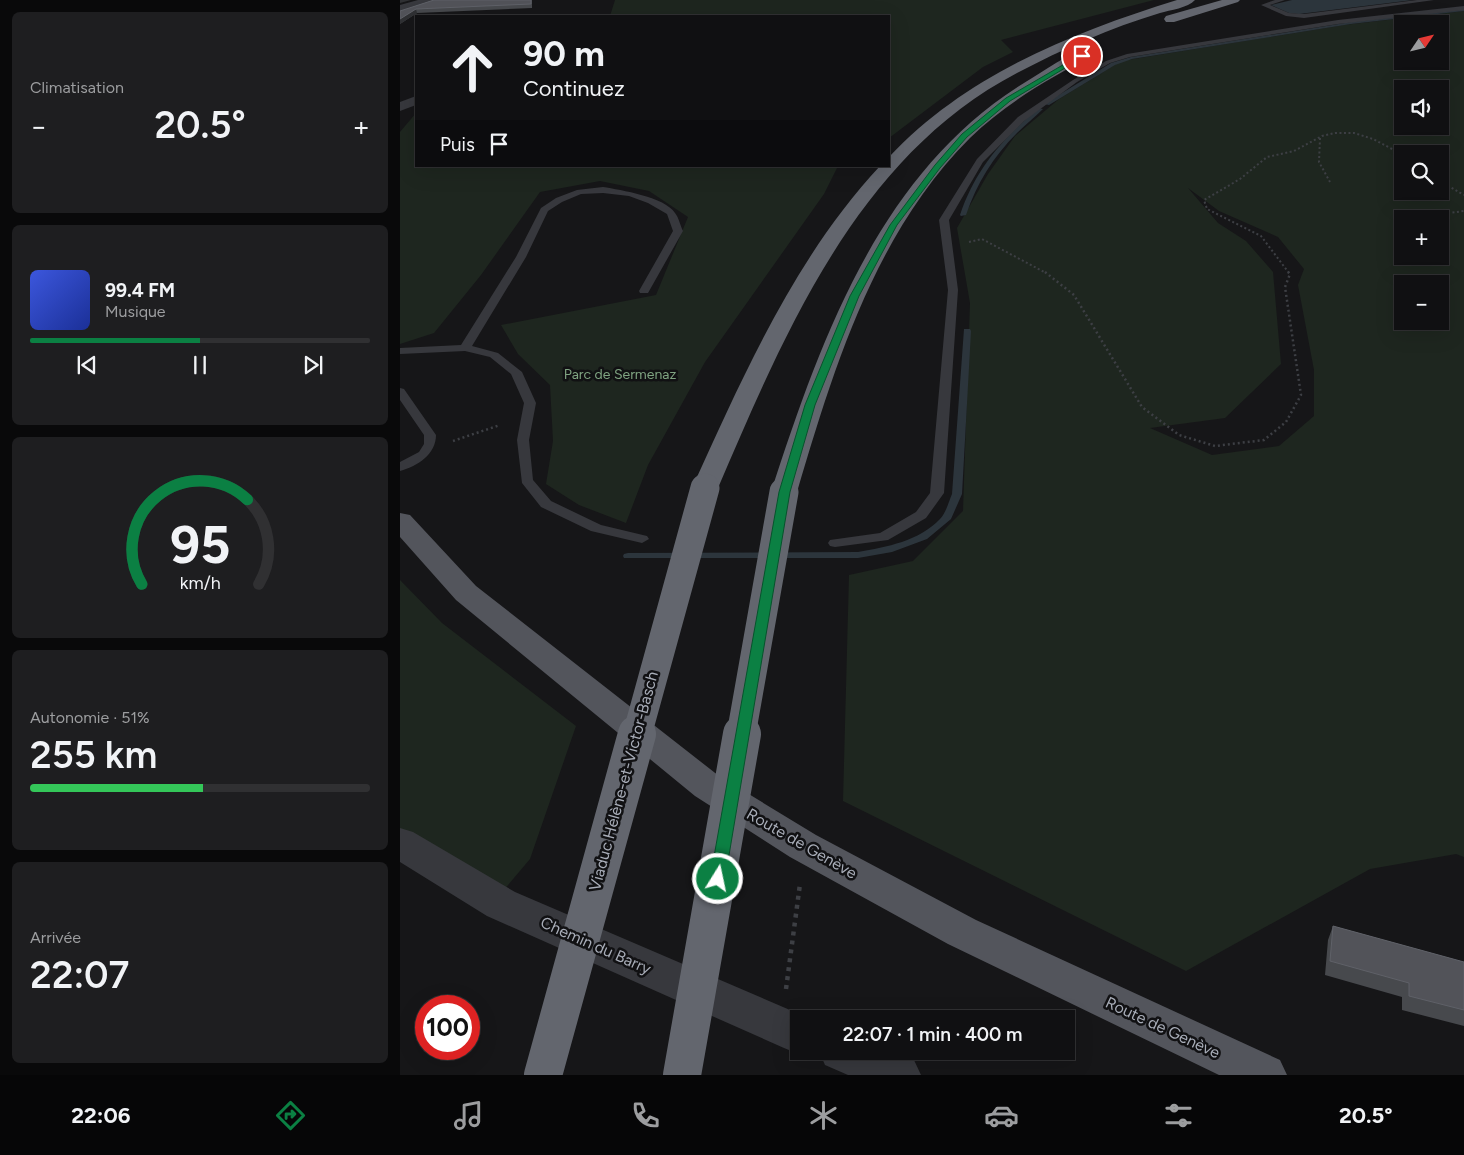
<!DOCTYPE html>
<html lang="fr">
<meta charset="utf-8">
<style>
body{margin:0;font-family:Figtree,sans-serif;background:#1e1e20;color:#f1f3f6;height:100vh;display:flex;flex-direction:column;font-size:19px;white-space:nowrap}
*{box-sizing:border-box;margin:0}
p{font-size:16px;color:#9c9d9f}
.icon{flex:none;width:28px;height:28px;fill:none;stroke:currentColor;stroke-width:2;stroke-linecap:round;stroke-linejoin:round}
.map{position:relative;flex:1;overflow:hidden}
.sheet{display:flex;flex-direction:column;gap:12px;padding:12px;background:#09090a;width:400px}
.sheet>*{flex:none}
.banner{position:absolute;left:15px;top:15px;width:475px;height:152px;border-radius:0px;box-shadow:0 5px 20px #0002,0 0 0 1px #303032;background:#101012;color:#f1f3f6;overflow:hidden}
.needle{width:32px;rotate:55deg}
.tools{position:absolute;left:994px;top:15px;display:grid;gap:10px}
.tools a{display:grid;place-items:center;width:55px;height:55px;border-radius:0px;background:#101012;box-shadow:0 5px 20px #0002,0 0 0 1px #303032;font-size:25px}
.speed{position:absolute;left:15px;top:995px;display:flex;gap:10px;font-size:25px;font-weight:700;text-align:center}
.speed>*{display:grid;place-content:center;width:65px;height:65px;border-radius:50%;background:#101012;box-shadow:0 5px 20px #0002,0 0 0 1px #303032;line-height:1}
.speed .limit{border:8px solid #d22;background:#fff;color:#111}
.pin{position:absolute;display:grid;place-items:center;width:42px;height:42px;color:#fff;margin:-21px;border:2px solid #fff;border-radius:50%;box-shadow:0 1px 5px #0007}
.me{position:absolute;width:55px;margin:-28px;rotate:10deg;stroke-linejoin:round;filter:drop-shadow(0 0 4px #0008)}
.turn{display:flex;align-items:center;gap:18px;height:105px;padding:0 25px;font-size:22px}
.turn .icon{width:65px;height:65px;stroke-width:2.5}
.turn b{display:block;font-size:35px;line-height:42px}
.then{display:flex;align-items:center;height:48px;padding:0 25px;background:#0003;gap:10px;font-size:19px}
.big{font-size:38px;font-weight:600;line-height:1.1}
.sheet .widget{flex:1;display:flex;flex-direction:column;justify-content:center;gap:8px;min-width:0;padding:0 18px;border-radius:8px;background:#1e1e20}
.sheet .dial{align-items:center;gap:0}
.dial svg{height:130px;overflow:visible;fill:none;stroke:#303032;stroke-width:7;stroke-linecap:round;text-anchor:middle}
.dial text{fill:#f1f3f6;stroke:none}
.song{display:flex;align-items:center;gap:15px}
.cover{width:60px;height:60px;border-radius:8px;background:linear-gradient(135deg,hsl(230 70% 55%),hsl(230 70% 35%))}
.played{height:5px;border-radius:2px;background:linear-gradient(90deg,#0b8043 50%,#303032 50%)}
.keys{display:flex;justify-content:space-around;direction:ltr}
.heat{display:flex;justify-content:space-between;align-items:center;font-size:28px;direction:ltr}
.charge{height:8px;border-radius:4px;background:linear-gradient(90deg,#34c759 51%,#303032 0)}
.trip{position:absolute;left:390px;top:1010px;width:285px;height:50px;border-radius:0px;background:#101012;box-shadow:0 5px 20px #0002,0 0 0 1px #303032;font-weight:600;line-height:50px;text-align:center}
.tabs{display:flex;height:80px;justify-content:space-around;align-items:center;background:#060607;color:#9c9d9f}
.tabs .icon{width:35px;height:35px}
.tabs .active{color:#0b8043}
.tabs b{font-size:22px;color:#f1f3f6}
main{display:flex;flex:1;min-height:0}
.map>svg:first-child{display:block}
</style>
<main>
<section class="sheet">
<div class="widget"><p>Climatisation</p>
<div class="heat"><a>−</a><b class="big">20.5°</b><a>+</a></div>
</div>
<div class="widget">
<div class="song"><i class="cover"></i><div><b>99.4 FM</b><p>Musique</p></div></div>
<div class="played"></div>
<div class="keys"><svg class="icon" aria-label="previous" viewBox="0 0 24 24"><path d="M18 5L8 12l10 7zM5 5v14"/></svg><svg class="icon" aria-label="pause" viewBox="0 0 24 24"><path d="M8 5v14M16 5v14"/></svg><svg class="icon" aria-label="next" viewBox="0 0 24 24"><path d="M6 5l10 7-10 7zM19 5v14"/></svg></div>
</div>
<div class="widget dial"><svg viewBox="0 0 100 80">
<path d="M14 69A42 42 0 1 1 86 69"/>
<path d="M14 69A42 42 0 0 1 79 17" stroke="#0b8043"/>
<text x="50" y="56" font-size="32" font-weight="700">95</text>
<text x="50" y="72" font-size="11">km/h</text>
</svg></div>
<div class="widget"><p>Autonomie · 51%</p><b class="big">255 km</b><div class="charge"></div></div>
<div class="widget"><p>Arrivée</p><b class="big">22:07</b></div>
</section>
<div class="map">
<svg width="1064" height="1075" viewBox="0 0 1064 1075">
<rect width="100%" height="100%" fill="#161618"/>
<path fill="#1e261f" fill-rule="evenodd" d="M 215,0 L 754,0 L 601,40 L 613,52 L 583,67 L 489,138 L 489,16 L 210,16 Z
M 1064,11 L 1064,857 L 1056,854 L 970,869 L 786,971 L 443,801 L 449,575 L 513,561 L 563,511 L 570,303 L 557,228 L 588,174 L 615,136 L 659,99 L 721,61 L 944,25 ZM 1002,24 L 1040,24 L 1040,61 L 1002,61 ZM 1002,89 L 1040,89 L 1040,126 L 1002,126 ZM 1002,154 L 1040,154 L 1040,191 L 1002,191 ZM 788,188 L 819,211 L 878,237 L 904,269 L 898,285 L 914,370 L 914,416 L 879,446 L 812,455 L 750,428 L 825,418 L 881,364 L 873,272 L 846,241 L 818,223 ZM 1002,219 L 1040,219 L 1040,256 L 1002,256 ZM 1002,284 L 1040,284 L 1040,321 L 1002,321 Z
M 16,113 L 16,166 L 438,166 L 424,194 L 305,362 L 248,465 L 226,523 L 179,505 L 146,484 L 153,441 L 150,385 L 118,354 L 101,325 L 256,295 L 288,217 L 249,191 L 200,181 L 140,192 L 81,275 L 34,333 L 0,344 L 0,132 Z
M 0,580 L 42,623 L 176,726 L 130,859 L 103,891 L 0,830 Z"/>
<path fill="#2c353c" d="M 892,0 L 1013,0 L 899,14 L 889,13 L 871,5 Z"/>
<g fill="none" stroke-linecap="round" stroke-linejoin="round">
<path fill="#2c353c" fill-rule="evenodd" d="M 1064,9 L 1064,11 L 951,24 L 732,59 L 715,65 L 649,105 L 644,104 L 711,63 L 731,57 L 951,22 Z
M 638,108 L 643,109 C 635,117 625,125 617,133 C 593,157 577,183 566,215 L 561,216 L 560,215 C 576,168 602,140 638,108 Z
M 564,329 L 570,329 L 571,331 L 562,494 L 551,519 L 527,539 L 492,552 L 458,558 L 224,558 L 223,556 L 224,554 L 228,553 L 458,552 C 487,547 519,541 540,519 C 546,513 549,501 552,494 Z"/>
<path stroke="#3d3f44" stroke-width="2" stroke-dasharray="2 2.5" stroke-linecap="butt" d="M 920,138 L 919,162 L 930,182
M 1040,181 L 1064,195
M 1048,213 L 1064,211
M 569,242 L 582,239 L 646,273
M 889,273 L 861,236 L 807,209 L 804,200 L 840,179 L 867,157 L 894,151 L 922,136 L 935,133 L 954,133 L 973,139 L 994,150 L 1002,158"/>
<path stroke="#3d3f44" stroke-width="2.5" stroke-dasharray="2 3" stroke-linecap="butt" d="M 645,272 L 674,295 L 742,407 L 779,435 L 815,446 L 864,440 L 886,422 L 901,395 L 885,287 L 890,274 L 888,272
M 53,441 L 100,425"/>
<path stroke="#3d3f44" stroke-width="4.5" stroke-dasharray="4 5" stroke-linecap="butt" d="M 386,989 L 400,884"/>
<path fill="#37383d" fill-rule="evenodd" d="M 875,0 L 885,0 L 870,5 L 889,13 L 904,14 L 1017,0 L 1034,0 L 904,18 L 886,16 L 861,5 Z
M 1064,6 L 1064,10 L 938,24 L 730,57 L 710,63 L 677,82 L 624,121 L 583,162 L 549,220 L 558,290 L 544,493 L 526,518 L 488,540 L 435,547 L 430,546 L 428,543 L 430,540 L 480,533 L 516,512 L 530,493 L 548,290 L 539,220 L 577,159 L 618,117 L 673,80 L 706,61 L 727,54 L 938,20 Z
M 203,187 C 221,190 265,197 275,213 C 279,218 280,225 283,231 L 248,293 L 240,293 L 239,291 L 273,231 L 267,214 L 248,203 L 229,196 L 203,193 L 181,194 L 162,202 L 148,211 L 126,257 L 72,346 L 98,353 L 122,372 L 136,403 L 129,440 L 133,480 L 151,501 L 201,525 L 247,536 L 249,539 L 242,543 L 191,531 L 141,507 L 122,483 L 117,440 L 124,403 L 111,374 L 90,357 L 65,351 L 0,354 L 0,348 L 61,345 L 116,257 L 141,208 L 156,198 L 177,190 Z
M 0,388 L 4,389 L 36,435 C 36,454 18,466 0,471 L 0,462 L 19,452 L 24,444 L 24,435 L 0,400 Z"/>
<path fill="#37383d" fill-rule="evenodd" d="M 18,0 L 37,0 L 35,2 L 0,13 L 0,5 Z
M 16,96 L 16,105 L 0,111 L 0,102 Z
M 0,828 L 13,832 L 115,892 L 411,1019 L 399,1019 L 399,1051 L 406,1051 L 399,1054 L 384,1048 L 87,916 L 0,862 Z
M 419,1051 L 492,1051 L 514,1060 L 521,1075 L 448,1075 L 425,1065 Z"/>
<path fill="#53555c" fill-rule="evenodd" d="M 0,513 L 10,515 L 76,586 L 319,776 L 416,835 L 576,920 L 880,1060 L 887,1075 L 819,1075 L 548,944 L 390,857 L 295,796 L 56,600 L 0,537 Z"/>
<path fill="#63666e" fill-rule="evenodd" d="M 777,0 L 795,0 C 788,8 770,10 760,13 C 710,28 663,49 617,73 C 458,156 385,332 318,488 L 314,494 L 305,496 L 296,494 L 292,488 C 343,376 395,257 480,166 L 489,166 L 489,157 C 566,75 671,33 777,0 Z
M 822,0 L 840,0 L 838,2 L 774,22 L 766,22 L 764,19 L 766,16 Z
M 691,47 L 698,51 L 696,54 C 651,77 606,103 570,138 C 475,233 434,367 397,492 L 393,498 L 384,500 L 375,498 L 371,492 C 421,338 480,172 624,83 C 644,71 668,53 691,47 Z"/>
<path stroke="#63666e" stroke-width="29" d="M 237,735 L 305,488
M 341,735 L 384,492"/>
<path stroke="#63666e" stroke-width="38" d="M 143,1075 L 237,734
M 282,1075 L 342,734"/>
</g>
<path fill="#47494d" d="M 34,0 L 132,0 L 132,8 L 17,13 L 0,24 L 0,11 Z
M 933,926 L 1064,962 L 1064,1026 L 1002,1010 L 1002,997 L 925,975 L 928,940 Z"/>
<path fill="#2f3033" d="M 0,0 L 11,0 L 0,3 Z
M 16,9 L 17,13 L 0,24 L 0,19 Z"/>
<path fill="#525359" stroke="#5f6168" d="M 34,0 L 131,0 L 131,4 L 16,9 L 0,19 L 0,11 Z
M 933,926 L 1064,962 L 1064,1010 L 1009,996 L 1009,983 L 930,961 Z"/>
<path fill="#0b8043" stroke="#07532c" d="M 680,55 L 685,56 L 610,101 L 567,137 L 540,168 L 497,225 L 459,296 L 415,405 L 390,492 L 325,879 L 323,883 L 318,885 L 312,883 L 310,879 L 379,492 L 405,405 L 450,296 L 490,225 L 535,165 L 562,134 L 606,98 Z"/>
<g text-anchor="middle" stroke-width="5" stroke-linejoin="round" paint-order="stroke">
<g font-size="14" fill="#7fa381" stroke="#111113">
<text x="220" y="379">Parc de Sermenaz</text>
</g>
<g font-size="16" fill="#a8adb8" stroke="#111113">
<text transform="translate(223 781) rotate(-75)" y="6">Viaduc Hélène-et-Victor-Basch</text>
<text transform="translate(402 843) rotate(30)" y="6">Route de Genève</text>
<text transform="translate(196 945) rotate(24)" y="6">Chemin du Barry</text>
<text transform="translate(763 1027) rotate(25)" y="6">Route de Genève</text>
</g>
</g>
</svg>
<div class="tools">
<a><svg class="needle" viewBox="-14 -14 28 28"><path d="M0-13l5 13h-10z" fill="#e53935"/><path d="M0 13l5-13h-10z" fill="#9c9d9f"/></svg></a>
<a><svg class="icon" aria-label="sound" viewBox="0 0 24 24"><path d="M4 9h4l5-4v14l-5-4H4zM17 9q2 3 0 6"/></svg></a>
<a><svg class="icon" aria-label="search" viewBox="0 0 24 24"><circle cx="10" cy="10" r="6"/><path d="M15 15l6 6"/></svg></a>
<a>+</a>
<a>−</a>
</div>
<div class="speed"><div class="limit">100</div></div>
<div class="pin" style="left:682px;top:56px;background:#d93025"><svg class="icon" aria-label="arrive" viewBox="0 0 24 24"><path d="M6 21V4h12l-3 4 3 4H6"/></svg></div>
<svg class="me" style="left:318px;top:879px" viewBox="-20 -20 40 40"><circle r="17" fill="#0b8043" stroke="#fff" stroke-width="3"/><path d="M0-11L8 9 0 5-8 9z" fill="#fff"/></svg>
<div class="trip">22:07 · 1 min · 400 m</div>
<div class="banner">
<div class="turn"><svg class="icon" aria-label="ahead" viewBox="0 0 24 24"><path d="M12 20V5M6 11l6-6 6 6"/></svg><div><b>90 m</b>Continuez</div></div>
<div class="then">Puis<svg class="icon" aria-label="arrive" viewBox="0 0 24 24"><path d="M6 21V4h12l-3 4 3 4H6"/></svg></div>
</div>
</div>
</main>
<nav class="tabs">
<b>22:06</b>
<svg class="icon active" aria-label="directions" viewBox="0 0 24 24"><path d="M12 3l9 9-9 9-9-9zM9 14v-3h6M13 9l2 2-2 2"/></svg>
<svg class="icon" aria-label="music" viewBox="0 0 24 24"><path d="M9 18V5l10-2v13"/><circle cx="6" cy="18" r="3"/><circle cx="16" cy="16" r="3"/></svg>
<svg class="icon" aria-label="phone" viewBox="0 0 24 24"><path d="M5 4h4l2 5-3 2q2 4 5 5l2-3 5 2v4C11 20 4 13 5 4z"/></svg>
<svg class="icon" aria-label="climate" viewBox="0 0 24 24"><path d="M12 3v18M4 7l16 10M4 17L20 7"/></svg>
<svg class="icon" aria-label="car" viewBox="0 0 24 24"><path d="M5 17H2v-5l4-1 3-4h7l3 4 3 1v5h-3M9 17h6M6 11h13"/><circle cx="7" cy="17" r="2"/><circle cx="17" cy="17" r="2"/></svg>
<svg class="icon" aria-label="filters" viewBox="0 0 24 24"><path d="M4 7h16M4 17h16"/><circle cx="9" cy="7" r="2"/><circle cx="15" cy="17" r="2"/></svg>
<b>20.5°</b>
</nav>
